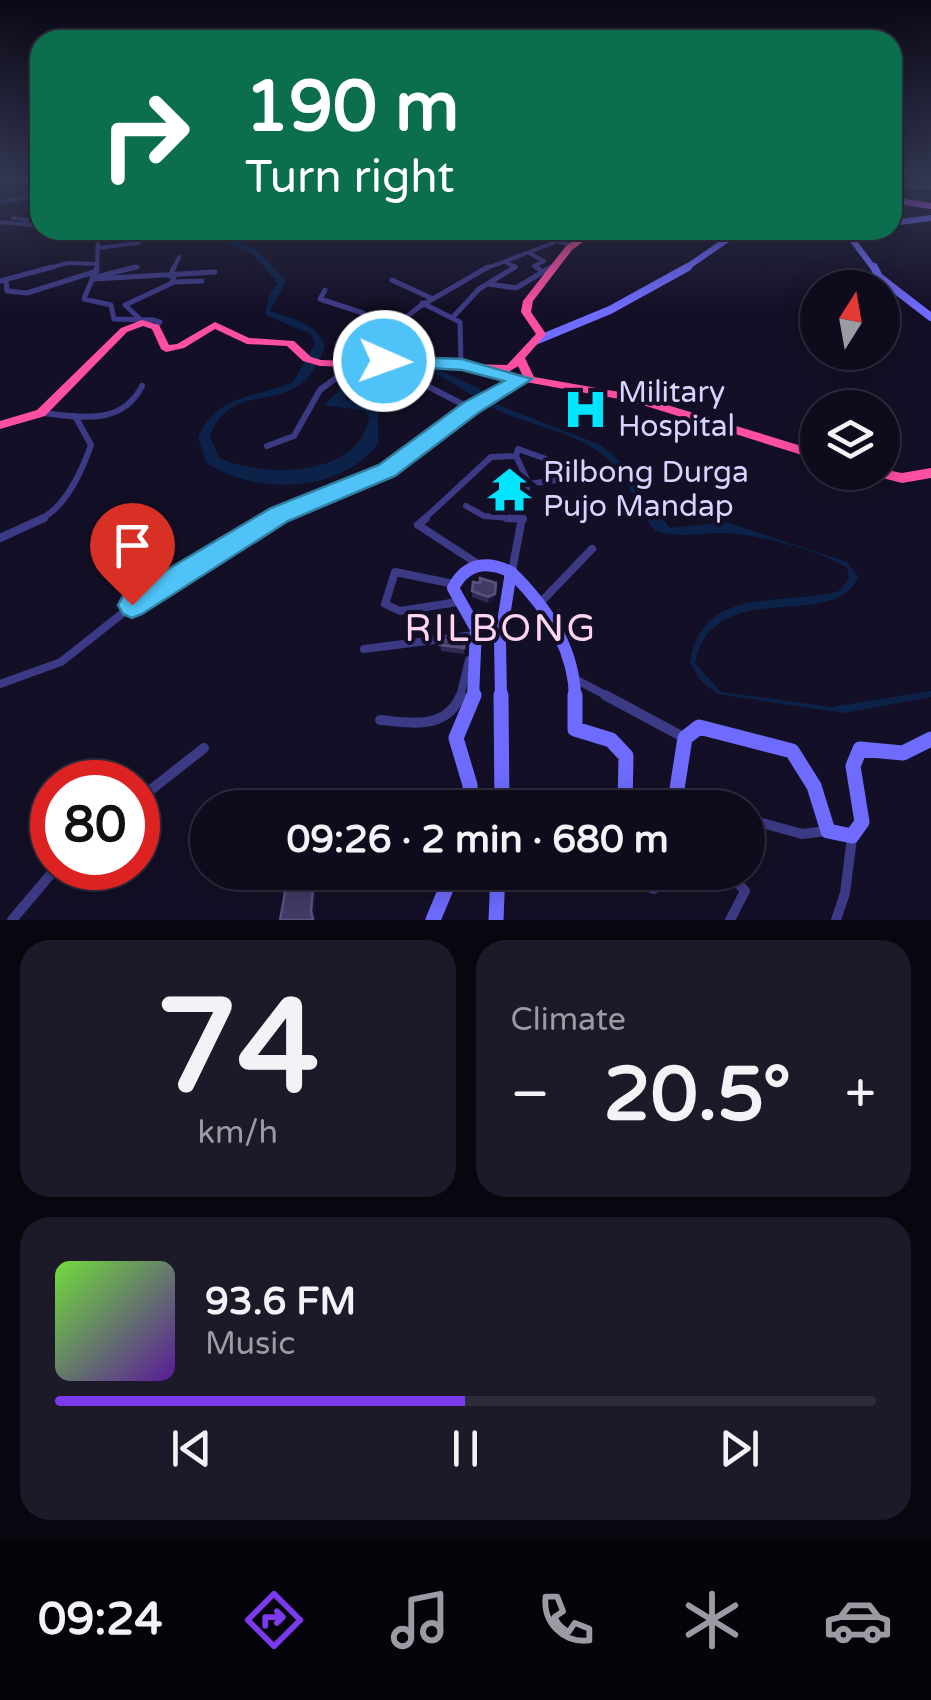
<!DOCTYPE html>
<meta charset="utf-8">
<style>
body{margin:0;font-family:"Varela Round",sans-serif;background:#1c1929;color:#f1f3f6;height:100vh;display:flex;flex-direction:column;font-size:38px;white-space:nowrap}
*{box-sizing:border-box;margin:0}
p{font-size:32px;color:#9b9ba3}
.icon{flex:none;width:55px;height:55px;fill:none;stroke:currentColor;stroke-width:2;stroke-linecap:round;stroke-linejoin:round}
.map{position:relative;height:920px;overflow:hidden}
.sheet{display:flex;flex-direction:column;gap:20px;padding:20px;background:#08060f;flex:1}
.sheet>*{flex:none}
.guide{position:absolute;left:30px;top:30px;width:872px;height:210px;border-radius:30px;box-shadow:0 5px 25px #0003,0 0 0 2px #2e2b3b;background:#0b6e4f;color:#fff;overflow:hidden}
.needle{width:65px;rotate:11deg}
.fabs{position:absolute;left:800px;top:270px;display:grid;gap:20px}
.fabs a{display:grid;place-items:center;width:100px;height:100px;border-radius:50%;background:#0e0b1c;box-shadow:0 5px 25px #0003,0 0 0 2px #2e2b3b;font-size:50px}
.speed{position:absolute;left:30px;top:760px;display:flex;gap:20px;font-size:50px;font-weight:700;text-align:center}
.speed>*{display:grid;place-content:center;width:130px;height:130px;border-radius:50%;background:#0e0b1c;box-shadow:0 5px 25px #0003,0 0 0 2px #2e2b3b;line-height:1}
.speed .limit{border:15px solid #d22;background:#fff;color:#111}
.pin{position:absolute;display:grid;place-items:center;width:85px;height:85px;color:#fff;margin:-102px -42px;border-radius:50% 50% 50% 0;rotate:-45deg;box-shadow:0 0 10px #0007}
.pin .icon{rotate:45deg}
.me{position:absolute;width:110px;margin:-55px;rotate:92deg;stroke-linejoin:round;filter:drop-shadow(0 0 8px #0008)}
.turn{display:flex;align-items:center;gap:35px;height:210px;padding:0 50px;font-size:45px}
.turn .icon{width:130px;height:130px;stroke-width:2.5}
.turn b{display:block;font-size:70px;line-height:85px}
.big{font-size:75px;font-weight:800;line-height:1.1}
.sheet .card{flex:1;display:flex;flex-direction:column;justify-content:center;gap:15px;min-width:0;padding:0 35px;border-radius:30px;background:#1c1929}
.sheet .dial{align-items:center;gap:0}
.dial b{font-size:130px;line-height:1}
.song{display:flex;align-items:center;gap:30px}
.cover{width:120px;height:120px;border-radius:15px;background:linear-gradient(135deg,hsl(100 70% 55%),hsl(270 70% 35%))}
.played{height:10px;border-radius:5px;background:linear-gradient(90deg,#7c3aed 50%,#2e2b3b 50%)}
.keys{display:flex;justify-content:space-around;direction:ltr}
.heat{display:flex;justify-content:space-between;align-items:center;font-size:55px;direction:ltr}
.sheet .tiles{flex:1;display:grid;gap:20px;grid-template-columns:1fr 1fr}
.card:last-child{grid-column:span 2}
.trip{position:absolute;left:190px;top:790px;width:575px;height:100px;border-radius:50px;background:#0e0b1c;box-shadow:0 5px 25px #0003,0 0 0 2px #2e2b3b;font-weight:800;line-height:100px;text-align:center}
.menu{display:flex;height:160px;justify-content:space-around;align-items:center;background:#06040b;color:#9b9ba3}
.menu .icon{width:70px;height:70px}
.menu .on{color:#7c3aed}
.menu b{font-size:45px;color:#f1f3f6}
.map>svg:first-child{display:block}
</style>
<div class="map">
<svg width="931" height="920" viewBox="0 0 931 920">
<rect width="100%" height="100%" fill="#130f26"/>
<path fill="#0c2248" d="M 226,230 L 232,230 L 232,238 L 258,251 L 286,281 L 270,311 C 292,319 317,322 325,347 C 318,361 312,377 298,386 C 267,406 228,389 210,436 L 219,458 C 263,478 360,478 369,417 L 364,411 L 324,405 L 364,366 L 434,368 L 477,387 L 496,404 L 601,445 L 619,461 L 670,528 L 726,522 L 847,562 L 858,577 C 835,634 713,573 695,663 L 721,692 L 831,707 L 931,691 L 931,697 L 844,713 L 718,694 L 702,682 L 690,663 C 701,583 784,607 839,591 L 849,579 L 847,568 C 823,551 755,534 726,533 C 700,532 680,539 655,531 C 636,506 627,475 603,455 C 573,431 532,426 497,410 C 474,400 455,380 430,372 C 401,364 353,363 345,399 L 378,409 L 378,444 C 339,494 256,495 206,463 L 198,437 C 218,393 256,398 293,382 L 315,344 L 311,334 L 265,315 L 269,295 L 278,283 L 252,253 L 226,243 Z"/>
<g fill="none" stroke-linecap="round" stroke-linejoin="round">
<path stroke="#3d3a85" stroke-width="4" d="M 892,187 L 931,187
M 0,202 L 40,195
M 13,218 L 27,220 L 23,225
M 0,222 L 40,226
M 74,230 L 98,236 L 97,270
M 514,230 L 572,245
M 574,230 L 587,236
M 548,240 L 566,230
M 97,248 L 138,243 L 151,230
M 529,253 L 544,261 L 534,266 L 540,270
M 505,262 L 516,267 L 511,270
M 42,270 L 68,263 L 98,264
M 126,270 L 138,267
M 173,270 L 179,257
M 482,270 L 553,243
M 547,270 L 557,264"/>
<path stroke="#3d3a85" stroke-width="5" d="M 97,267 L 84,299 L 111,305 L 114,319 L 154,320 L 160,322 L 156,327
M 536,267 L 542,271
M 170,276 L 174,267
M 96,277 L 136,267
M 94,279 L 215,272
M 392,280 L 431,298
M 0,281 L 52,267
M 6,281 L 7,291 L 27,293 L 97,271
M 174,282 L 202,281
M 489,284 L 516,288 L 551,267
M 325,290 L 320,299 L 363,313 L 370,332 L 377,337
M 422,303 L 460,322 L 461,365
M 453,317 L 479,289 L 515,267
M 140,319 L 125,305 L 172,283 L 174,277
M 349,362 L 419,307 L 488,267
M 397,378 L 407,380
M 333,380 L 356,363"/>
<path stroke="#3d3a85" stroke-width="6" d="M 397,378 L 425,385 L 470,408
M 43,413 C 81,417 122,426 142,386
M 267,446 L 294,436 L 320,390 L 336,378
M 516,456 L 528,482 L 521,520
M 466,506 L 484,516 L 523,519
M 39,520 C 65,508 82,471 91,445 L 75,416
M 269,520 L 387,471 L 470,408 L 522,379
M 423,520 L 491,457 L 516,456 L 518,449 L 546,459 L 557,480 L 528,484"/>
<path stroke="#3d3a85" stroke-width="8" d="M 426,518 L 418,525 L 478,564
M 507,518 L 523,519
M 0,538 L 44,518
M 512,571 L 522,518
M 454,584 L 395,572 L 385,604 L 400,611 L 458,602
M 541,602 L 592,549
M 364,649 L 474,635
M 575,679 L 609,697
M 0,684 L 61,662 L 133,605 L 275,518
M 460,697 L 469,660"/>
<path stroke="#3d3a85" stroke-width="10" d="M 605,695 L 685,738
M 380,720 C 413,723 446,730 461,695
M 138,800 L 204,748
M 748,819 L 802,834 L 828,831
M 728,872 L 745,891 L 730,920
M 632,880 L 654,889 L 677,872
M 12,920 L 56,868
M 836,920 L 845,893 L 852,838"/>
<path stroke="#6f6bff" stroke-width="6" d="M 892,223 L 931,218
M 761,230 L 801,237
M 845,230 L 875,270
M 683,270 L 741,230"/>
<path stroke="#6f6bff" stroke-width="8" d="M 874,267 L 879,277 L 931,317
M 535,341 L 610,310 L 688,267"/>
<path stroke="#6f6bff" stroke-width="12" d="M 473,697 L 476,629 L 453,588 C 466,563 487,560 511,572
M 501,697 L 500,641 L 511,572 C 546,606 574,647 575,697"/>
<path stroke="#6f6bff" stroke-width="15" d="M 501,695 L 502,808
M 575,695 L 575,729 L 611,740 L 626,756 L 625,808
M 471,808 L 470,785 L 456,738 L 474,695
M 674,808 L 685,738 L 699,727 L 792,751 L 814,786 L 828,831 L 852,836 L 862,822 L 853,766 L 860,749 L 903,753 L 931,739
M 610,872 L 625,883 L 639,872
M 433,920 L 453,872
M 496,920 L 498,872"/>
<path stroke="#c25bff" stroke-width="6" d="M 892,200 L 931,206"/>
<path fill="#ff4fa3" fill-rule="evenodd" d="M 590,230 L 599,230 L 572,250 L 533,301 L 531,312 L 546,334 L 525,358 L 534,377 L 631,394 L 818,451 L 818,460 L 630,401 L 526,382 L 518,366 L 510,371 L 320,366 L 303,361 L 287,346 L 247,344 L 215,329 L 184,348 L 166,352 L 161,349 L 152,329 L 143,326 L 127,332 L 45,416 L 0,429 L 0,421 L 37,410 L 121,328 L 142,320 L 159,325 L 169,345 L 177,344 L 215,322 L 249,338 L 294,341 L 311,357 L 321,360 L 507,365 L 536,334 L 521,312 L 523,301 L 566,246 Z
M 931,468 L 931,478 L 902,483 L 871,475 L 870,472 L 882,472 L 882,469 L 902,473 Z"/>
</g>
<path fill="#312854" d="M 521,477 L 519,495 L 494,492 L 494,486 Z
M 473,582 L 496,583 L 494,600 L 488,603 L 472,597 Z
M 465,638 L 464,654 L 441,651 L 440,645 Z"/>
<path fill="#1d163a" d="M 495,594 L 494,600 L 488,603 L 488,597 Z
M 319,872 L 325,872 L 316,893 L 315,914 L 316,920 L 313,920 L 311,911 L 313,889 Z"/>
<path fill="#433a66" stroke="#5a527e" stroke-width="2.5" d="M 501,474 L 521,477 L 519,489 L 494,486 Z
M 480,578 L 496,583 L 495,594 L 488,597 L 472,591 L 473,582 L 480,583 Z
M 465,638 L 464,648 L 440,645 L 441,641 Z
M 278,872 L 319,872 L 313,889 L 311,911 L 313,920 L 280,920 L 285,893 L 275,880 Z"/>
<linearGradient id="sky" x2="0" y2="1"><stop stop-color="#0a0815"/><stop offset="0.58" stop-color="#333752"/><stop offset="1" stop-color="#333752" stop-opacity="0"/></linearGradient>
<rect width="931" height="310" fill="url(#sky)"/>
<path fill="#4fc3f7" stroke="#337fa1" stroke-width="2.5" d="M 384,356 L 462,359 L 532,379 L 478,413 L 395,476 L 288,521 L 142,614 L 132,618 L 123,614 L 118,605 L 123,596 L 271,508 L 379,465 L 463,403 L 504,381 L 462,370 L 377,365 L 377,357 Z"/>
<defs>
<symbol id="hospital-bare" viewBox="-9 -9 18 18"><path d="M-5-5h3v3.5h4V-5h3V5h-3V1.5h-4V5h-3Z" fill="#00e5ff" stroke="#130f26" stroke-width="2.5" paint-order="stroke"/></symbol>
<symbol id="temple-bare" viewBox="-9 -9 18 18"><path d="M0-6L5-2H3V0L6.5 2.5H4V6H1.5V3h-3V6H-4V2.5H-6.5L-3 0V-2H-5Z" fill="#00e5ff" stroke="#130f26" stroke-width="2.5" paint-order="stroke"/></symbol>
</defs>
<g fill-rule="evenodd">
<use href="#hospital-bare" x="554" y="378" width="63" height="63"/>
<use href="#temple-bare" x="478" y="458" width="63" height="63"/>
</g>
<g text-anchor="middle" stroke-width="8" stroke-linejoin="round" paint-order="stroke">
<g font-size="30" fill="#d9d4ff" stroke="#130f26" text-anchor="start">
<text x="618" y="402">Military<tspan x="618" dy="34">Hospital</tspan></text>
<text x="543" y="482">Rilbong Durga<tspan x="543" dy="34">Pujo Mandap</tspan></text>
</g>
<g font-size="38" letter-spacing="2.5" fill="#ffd6f0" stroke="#130f26">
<text x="501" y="641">RILBONG</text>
</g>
</g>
</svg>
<div class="fabs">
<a><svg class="needle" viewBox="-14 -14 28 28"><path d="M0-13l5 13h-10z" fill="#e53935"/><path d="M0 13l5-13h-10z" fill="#9b9ba3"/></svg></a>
<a><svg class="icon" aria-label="layers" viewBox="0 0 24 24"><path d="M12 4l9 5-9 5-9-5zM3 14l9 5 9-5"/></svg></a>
</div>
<div class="speed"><div class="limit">80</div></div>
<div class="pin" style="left:132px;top:605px;background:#d93025"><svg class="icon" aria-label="arrive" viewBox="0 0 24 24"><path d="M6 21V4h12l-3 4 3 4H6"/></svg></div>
<svg class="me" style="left:384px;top:361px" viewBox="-20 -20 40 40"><circle r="17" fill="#4fc3f7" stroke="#fff" stroke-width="3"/><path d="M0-11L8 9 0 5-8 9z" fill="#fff"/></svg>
<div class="trip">09:26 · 2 min · 680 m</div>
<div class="guide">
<div class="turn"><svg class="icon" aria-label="right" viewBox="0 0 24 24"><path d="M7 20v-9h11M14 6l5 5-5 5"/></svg><div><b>190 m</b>Turn right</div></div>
</div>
</div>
<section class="sheet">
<div class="tiles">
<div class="card dial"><b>74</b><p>km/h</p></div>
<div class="card"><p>Climate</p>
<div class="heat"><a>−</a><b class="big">20.5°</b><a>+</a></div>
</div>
<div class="card">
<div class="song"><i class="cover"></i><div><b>93.6 FM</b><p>Music</p></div></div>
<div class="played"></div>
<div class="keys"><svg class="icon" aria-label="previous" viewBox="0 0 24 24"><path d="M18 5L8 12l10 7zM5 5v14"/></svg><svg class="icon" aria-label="pause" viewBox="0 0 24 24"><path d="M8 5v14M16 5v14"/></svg><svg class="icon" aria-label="next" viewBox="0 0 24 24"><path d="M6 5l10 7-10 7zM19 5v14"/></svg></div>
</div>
</div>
</section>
<nav class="menu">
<b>09:24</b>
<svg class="icon on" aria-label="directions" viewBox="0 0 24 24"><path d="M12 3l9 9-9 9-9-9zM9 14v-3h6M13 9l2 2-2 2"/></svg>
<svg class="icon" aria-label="music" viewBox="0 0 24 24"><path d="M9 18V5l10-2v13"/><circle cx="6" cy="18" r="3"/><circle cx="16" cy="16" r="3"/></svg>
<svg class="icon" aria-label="phone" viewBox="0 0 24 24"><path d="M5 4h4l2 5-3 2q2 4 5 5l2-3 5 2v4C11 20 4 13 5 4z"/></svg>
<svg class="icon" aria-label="climate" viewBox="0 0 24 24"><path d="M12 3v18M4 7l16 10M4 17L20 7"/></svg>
<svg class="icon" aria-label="car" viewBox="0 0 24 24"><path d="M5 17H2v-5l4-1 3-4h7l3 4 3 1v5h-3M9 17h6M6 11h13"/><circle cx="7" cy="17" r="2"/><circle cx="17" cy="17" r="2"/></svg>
</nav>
